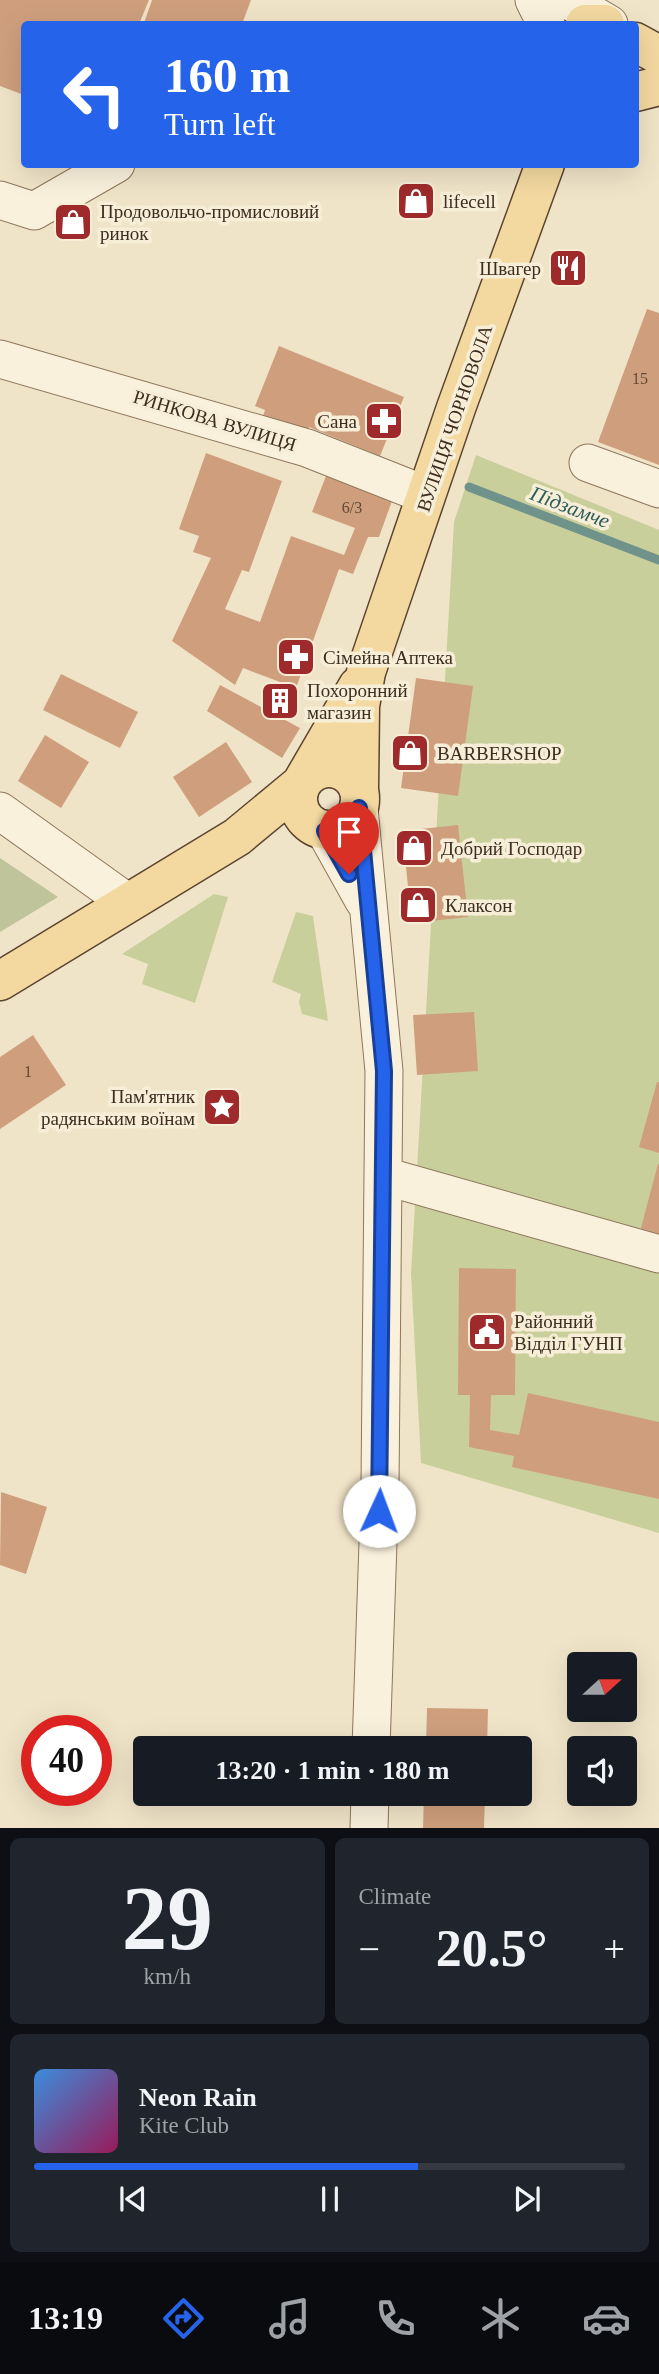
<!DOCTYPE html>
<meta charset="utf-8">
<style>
body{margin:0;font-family:Georgia,serif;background:#20242c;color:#f1f3f6;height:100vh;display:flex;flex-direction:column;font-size:26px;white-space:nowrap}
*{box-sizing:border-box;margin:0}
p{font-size:23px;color:#9ea1a6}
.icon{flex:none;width:38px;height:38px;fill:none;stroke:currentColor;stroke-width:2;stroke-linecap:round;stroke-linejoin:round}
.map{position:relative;height:1828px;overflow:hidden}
.side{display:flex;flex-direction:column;gap:10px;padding:10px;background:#0d0f14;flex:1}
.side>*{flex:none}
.hud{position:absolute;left:21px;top:21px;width:618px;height:147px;border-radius:7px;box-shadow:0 7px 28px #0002;background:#2563eb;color:#fff;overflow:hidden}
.needle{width:46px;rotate:69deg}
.fabs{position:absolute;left:567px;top:1652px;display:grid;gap:14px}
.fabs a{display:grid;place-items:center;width:70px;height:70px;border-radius:7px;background:#171b24;box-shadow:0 7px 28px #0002;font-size:35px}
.speed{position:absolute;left:21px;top:1715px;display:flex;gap:14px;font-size:35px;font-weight:700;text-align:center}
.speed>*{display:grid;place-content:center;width:91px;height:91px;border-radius:50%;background:#171b24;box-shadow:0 7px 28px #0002;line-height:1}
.speed .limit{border:10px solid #d22;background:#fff;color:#111}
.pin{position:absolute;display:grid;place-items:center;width:60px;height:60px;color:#fff;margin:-72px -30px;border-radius:50% 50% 50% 0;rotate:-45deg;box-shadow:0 0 7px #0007}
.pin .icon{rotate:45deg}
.me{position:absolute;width:77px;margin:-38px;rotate:2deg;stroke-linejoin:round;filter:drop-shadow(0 0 5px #0008)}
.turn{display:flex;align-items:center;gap:24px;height:147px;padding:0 28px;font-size:32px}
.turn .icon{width:91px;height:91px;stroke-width:2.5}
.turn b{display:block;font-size:49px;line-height:60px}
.big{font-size:52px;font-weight:800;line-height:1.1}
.side .tile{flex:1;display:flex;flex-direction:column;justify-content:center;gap:10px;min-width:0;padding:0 24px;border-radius:10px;background:#20242c}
.side .dial{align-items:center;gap:0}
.dial b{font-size:91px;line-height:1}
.song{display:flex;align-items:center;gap:21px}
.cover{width:84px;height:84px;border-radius:10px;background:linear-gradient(135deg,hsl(210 70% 55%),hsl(330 70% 35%))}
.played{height:7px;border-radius:4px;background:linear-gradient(90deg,#2563eb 65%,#363941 65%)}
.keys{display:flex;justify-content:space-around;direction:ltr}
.heat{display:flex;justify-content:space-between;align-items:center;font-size:38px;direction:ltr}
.side .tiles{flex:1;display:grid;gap:10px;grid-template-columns:1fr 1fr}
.tile:last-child{grid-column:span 2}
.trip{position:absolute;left:133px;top:1736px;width:399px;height:70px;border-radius:7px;background:#171b24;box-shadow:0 7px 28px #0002;font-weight:800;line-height:70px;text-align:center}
.tabs{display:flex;height:112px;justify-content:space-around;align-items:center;background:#090b0e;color:#9ea1a6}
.tabs .icon{width:49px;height:49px}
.tabs .active{color:#2563eb}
.tabs b{font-size:32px;color:#f1f3f6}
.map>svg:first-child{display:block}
</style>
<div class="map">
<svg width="659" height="1828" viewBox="0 0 659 1828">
<rect width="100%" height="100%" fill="#f0e4c8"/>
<path fill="#c9cf9b" d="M 476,455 L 659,530 L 659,1533 L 421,1463 L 411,1274 L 454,522 Z
M 214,894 L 228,897 L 195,1003 L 142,984 L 148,964 L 122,954 Z
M 296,912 L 313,916 L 328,1021 L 302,1014 L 299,1002 L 301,994 L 272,982 Z"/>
<path fill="#bfc49a" d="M 0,858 L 58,897 L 0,932 Z"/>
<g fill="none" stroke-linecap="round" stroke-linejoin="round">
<path stroke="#6f938a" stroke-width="9" d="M 469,487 L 659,560"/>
</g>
<path fill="#cf9f7d" d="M 0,0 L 149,0 L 139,24 L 24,24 L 24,95 L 0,86 Z
M 152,0 L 251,0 L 242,24 L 149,24 L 144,23 Z
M 647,309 L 659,313 L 659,465 L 598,442 Z
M 279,346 L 404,397 L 380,456 L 309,427 L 306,437 L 262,419 L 265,410 L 255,406 Z
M 206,453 L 282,481 L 249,572 L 242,570 L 225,609 L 260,622 L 291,536 L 344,555 L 355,528 L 312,512 L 326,476 L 392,501 L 379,537 L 368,537 L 353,574 L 339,569 L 296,688 L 243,668 L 235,685 L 172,641 L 211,558 L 193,552 L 199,536 L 179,529 Z
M 61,674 L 138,712 L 120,748 L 43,710 Z
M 416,678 L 473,686 L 458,796 L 401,788 Z
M 220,685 L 300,728 L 282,758 L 207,711 Z
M 272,689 L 294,696 L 288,713 L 266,706 Z
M 45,735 L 89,762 L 61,808 L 18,781 Z
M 226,742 L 252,782 L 199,817 L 173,777 Z
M 458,825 L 468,917 L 412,923 L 402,831 Z
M 474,1012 L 478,1071 L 417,1075 L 413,1015 Z
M 33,1035 L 66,1085 L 0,1129 L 0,1057 Z
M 657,1082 L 659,1082 L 659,1153 L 639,1147 Z
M 658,1164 L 659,1165 L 659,1244 L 638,1239 Z
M 459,1268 L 516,1269 L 515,1395 L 491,1395 L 490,1430 L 519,1435 L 528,1393 L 659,1422 L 659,1499 L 512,1467 L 514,1456 L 469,1447 L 470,1395 L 458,1395 Z
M 1,1492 L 47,1507 L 26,1574 L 0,1565 Z
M 427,1708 L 488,1709 L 487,1748 L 426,1748 Z
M 424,1794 L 485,1794 L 484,1828 L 423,1828 Z"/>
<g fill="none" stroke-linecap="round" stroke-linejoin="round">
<defs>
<path id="minor" d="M 534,0 L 546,24
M 568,0 L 609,24
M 0,200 L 34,211 L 116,164
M 0,359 L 307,448 L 426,495
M 588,463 L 659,489
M 359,808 L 384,1071 L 380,1484 L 371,1748
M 0,811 L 127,902
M 325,831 L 364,901
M 384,1176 L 659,1254
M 369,1828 L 370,1794"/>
<path id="major" d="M 585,24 L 605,24
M 635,42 L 659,55
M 635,92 L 659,86
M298 799a31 31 0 1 1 62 0a31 31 0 1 1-62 0Z
M 359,788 L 360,706 L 366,672 L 456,408 L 545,164
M 0,981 L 237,837 L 301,784 L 358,686"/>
</defs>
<use href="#minor" stroke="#8d765c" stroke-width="39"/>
<use href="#major" stroke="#5b4430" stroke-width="41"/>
<use href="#minor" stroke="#faf1dc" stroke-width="37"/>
<use href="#major" stroke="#f3d9a0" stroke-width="38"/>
</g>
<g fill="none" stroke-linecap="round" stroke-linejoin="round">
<defs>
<path id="route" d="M 349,874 L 325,831 L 342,828 L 359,808 L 384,1071 L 379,1511"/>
</defs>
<use href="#route" stroke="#184099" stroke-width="18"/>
<use href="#route" stroke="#2563eb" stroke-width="12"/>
</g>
<defs>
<symbol id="shop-square" viewBox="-11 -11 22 22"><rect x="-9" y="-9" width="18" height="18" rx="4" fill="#9e2a2b" stroke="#f7eed8"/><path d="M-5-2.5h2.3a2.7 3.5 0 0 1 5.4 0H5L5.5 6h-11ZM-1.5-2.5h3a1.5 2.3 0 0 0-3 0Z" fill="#fff"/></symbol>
<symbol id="restaurant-square" viewBox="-11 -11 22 22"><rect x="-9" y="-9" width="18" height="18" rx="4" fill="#9e2a2b" stroke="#f7eed8"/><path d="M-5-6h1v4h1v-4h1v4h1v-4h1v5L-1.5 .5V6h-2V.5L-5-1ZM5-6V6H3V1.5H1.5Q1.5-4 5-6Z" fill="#fff"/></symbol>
<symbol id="pharmacy-square" viewBox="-11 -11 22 22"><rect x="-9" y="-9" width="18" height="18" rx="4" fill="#9e2a2b" stroke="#f7eed8"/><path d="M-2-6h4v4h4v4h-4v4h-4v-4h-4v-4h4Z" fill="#fff"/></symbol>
<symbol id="building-square" viewBox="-11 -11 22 22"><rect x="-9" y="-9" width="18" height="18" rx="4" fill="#9e2a2b" stroke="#f7eed8"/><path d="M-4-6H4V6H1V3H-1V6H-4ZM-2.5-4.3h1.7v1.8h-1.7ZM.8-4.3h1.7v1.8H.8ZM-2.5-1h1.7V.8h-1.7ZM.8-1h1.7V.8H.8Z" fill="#fff"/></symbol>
<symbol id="sight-square" viewBox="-11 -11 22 22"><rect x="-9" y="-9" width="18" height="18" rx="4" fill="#9e2a2b" stroke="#f7eed8"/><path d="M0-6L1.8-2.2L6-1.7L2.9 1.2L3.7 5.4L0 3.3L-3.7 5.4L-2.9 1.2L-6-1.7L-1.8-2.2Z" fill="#fff"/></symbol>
<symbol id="civic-square" viewBox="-11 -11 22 22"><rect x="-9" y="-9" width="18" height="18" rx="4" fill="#9e2a2b" stroke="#f7eed8"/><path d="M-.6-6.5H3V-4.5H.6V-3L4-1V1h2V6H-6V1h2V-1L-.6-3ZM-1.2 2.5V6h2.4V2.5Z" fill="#fff"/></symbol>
</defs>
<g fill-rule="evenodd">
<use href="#shop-square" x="394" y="179" width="44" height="44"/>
<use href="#shop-square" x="51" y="200" width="44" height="44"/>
<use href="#restaurant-square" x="546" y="246" width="44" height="44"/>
<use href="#pharmacy-square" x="362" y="399" width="44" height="44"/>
<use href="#pharmacy-square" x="274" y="635" width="44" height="44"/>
<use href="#building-square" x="258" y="679" width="44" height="44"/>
<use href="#shop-square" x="388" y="731" width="44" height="44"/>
<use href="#shop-square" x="392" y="826" width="44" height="44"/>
<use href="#shop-square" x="396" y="883" width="44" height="44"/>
<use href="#sight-square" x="200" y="1085" width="44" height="44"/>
<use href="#civic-square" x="465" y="1310" width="44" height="44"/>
</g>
<g text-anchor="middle" stroke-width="7" stroke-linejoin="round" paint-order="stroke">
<g font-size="16" fill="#624a37">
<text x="640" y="384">15</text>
<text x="352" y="513">6/3</text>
<text x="28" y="1077">1</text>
</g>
<g font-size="19" fill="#3d2e20" stroke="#f7eed8" text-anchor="start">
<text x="443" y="208">lifecell</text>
<text x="100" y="218">Продовольчо-промисловий<tspan x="100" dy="22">ринок</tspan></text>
<text x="541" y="275" text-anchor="end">Швагер</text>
<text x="357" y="428" text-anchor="end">Сана</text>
<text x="323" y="664">Сімейна Аптека</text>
<text x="307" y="697">Похоронний<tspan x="307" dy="22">магазин</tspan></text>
<text x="437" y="760">BARBERSHOP</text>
<text x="441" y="855">Добрий Господар</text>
<text x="445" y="912">Клаксон</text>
<text x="195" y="1103" text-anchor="end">Пам'ятник<tspan x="195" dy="22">радянським воїнам</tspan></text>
<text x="514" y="1328">Районний<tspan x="514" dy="22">Відділ ГУНП</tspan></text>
</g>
<g font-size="19" fill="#3d2e20" stroke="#f7eed8">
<text transform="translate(454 418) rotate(-71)" y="7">ВУЛИЦЯ ЧОРНОВОЛА</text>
<text transform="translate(215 420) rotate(17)" y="7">РИНКОВА ВУЛИЦЯ</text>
</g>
<g font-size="21" font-style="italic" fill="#2f5d5a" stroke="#f7eed8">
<text transform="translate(570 507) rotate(21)" y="7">Підзамче</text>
</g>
</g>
</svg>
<div class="fabs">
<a><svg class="needle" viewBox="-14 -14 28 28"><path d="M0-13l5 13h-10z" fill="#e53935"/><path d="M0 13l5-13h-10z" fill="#9ea1a6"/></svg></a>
<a><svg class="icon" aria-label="sound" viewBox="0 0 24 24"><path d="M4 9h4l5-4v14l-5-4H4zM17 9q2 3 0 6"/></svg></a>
</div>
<div class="speed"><div class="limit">40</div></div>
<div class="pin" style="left:349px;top:874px;background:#d93025"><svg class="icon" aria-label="arrive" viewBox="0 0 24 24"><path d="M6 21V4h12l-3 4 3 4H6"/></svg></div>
<svg class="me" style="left:379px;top:1511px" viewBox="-20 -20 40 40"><circle r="19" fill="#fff"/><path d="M0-13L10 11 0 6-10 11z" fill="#2563eb"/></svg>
<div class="trip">13:20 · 1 min · 180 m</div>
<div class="hud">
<div class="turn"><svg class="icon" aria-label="left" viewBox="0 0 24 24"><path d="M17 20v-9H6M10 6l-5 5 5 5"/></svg><div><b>160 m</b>Turn left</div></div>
</div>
</div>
<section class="side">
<div class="tiles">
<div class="tile dial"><b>29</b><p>km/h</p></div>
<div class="tile"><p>Climate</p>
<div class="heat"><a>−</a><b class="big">20.5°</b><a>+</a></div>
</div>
<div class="tile">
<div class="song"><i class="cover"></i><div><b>Neon Rain</b><p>Kite Club</p></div></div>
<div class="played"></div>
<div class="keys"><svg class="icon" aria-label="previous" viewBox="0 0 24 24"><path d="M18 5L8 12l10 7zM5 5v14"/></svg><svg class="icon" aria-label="pause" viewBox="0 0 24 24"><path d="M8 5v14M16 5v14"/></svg><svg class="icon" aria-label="next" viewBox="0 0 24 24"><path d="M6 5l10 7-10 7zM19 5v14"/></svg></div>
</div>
</div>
</section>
<nav class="tabs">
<b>13:19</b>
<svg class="icon active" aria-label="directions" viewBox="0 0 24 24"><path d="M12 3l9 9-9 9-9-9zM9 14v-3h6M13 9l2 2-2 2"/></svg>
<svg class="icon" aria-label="music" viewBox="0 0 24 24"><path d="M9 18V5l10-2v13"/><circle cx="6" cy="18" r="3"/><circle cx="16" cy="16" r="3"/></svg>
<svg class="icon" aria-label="phone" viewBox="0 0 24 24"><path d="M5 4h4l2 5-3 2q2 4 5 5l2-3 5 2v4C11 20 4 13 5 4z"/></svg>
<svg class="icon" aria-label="climate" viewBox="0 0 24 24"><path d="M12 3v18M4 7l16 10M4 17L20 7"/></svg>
<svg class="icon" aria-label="car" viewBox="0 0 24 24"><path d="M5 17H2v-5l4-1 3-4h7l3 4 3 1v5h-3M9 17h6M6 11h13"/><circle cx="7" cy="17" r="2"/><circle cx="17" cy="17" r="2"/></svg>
</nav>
